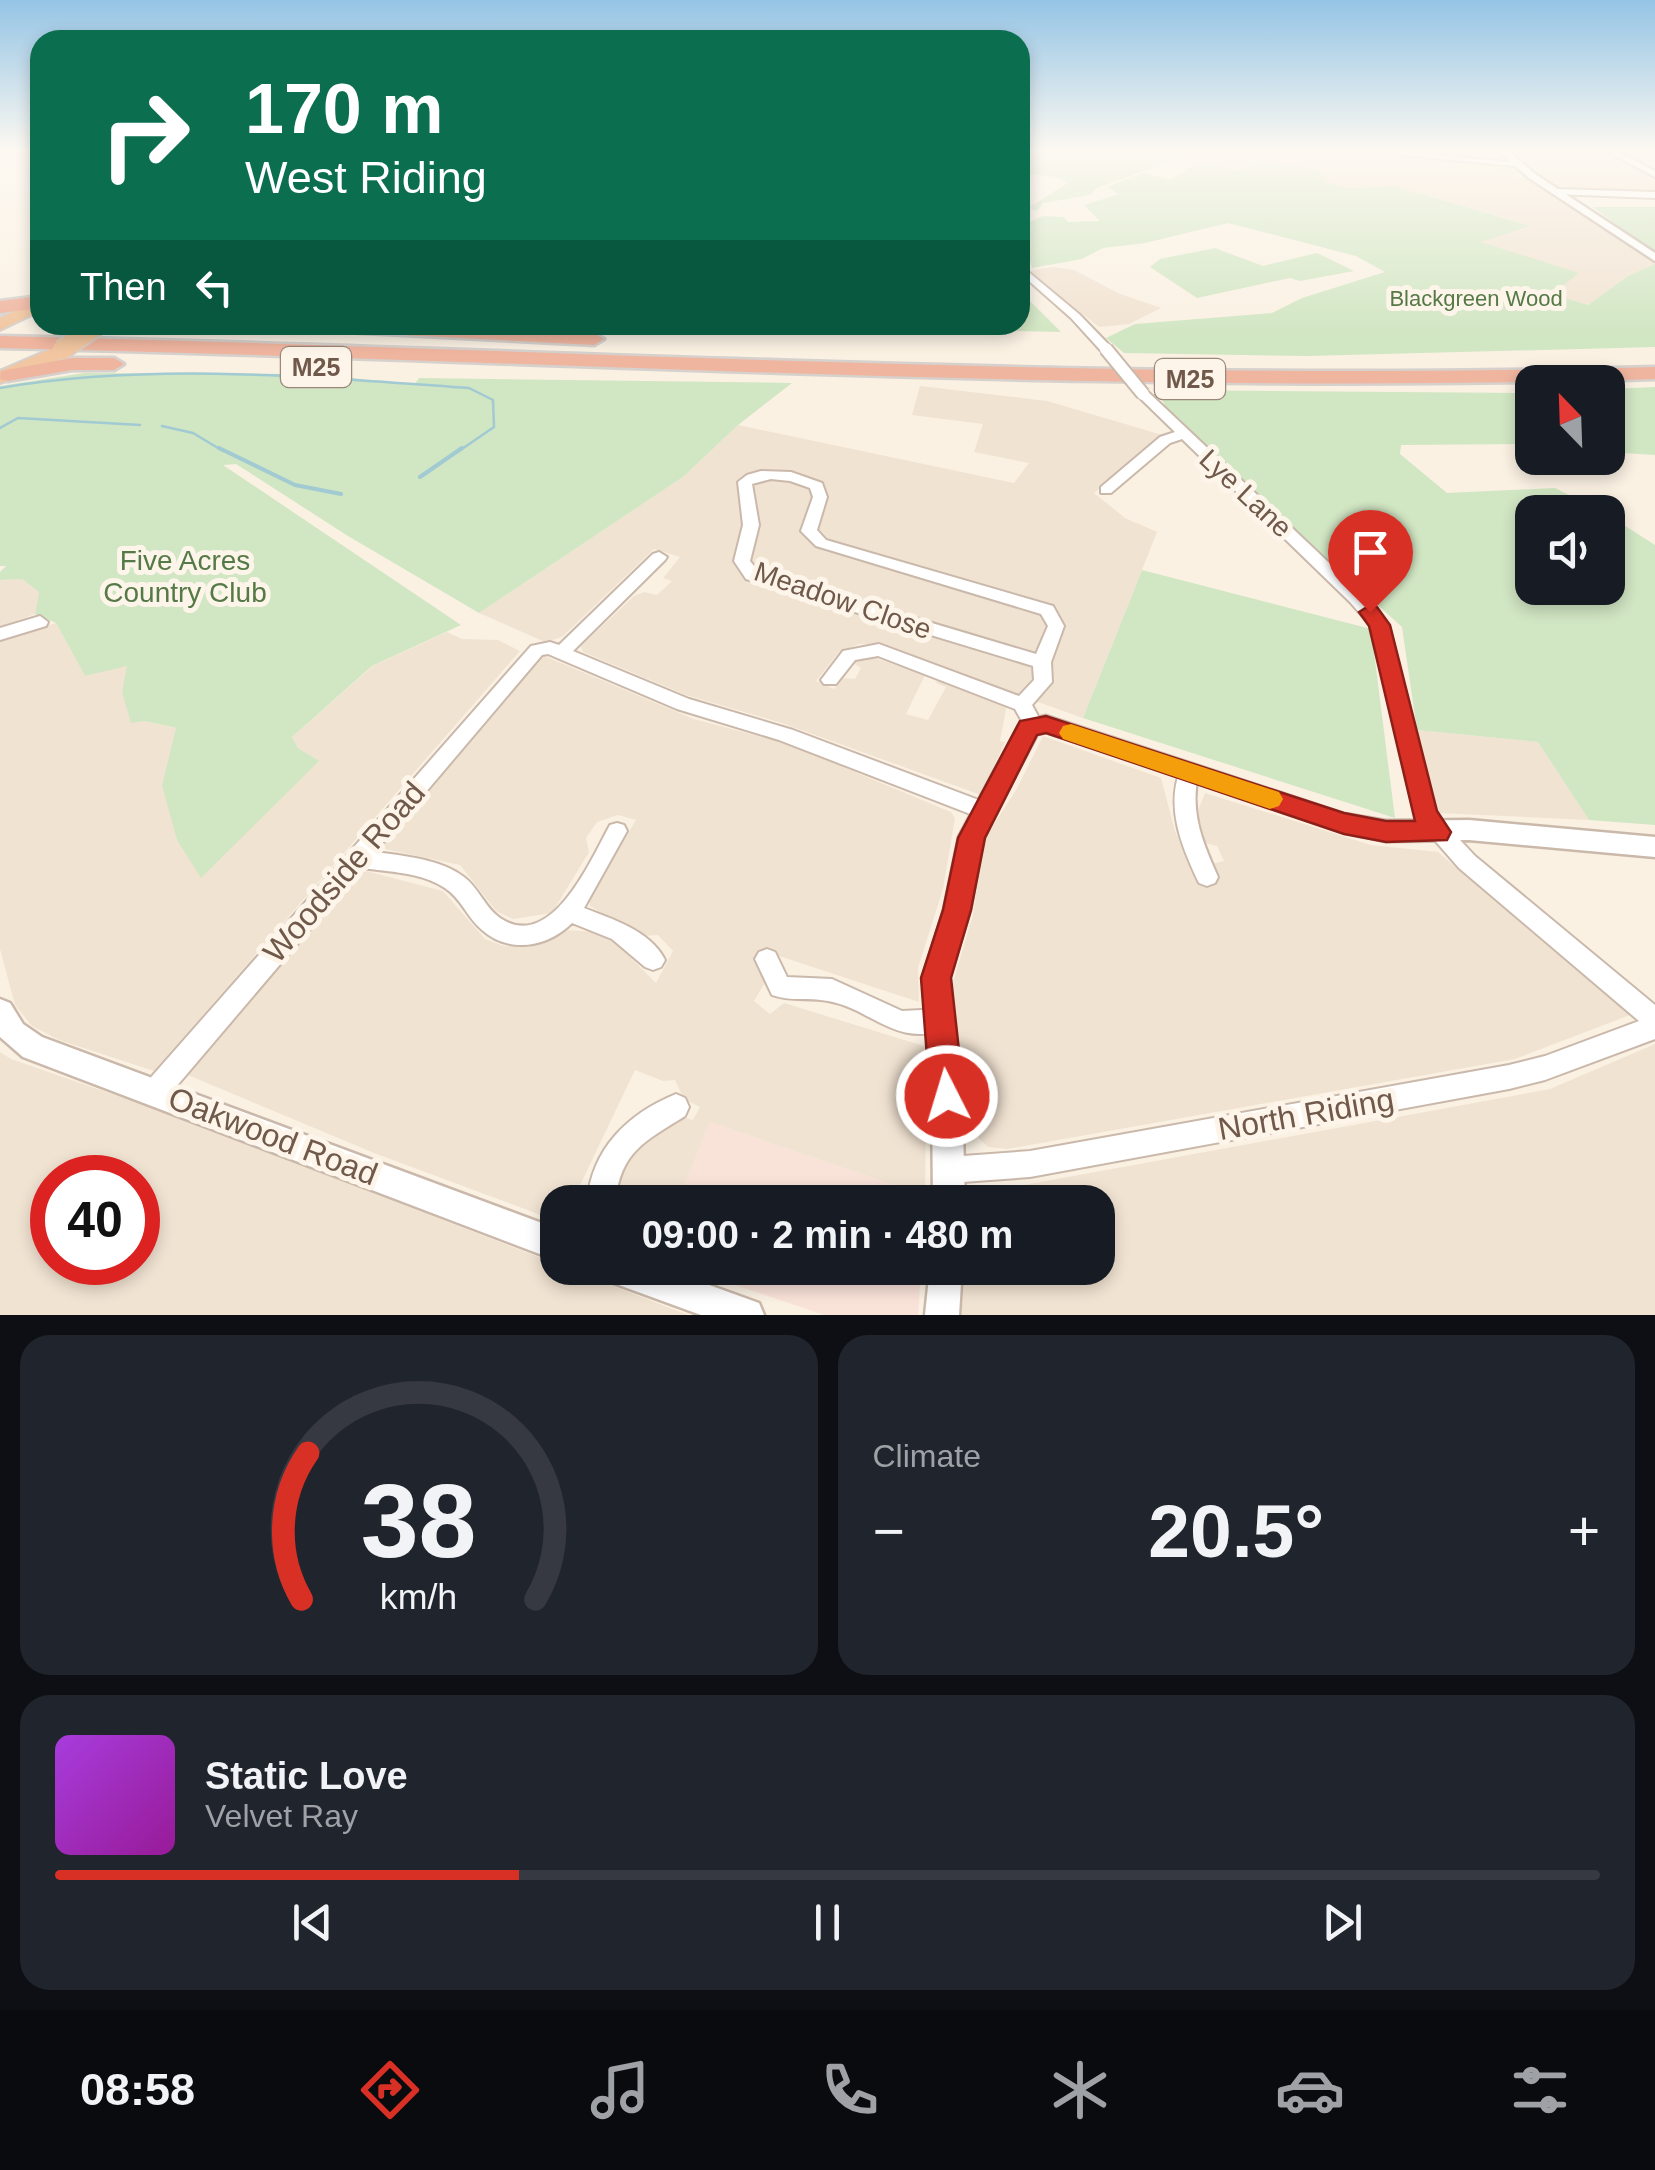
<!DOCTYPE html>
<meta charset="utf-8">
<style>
body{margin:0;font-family:Arial,sans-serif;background:#20242c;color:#f1f3f6;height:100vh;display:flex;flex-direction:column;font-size:38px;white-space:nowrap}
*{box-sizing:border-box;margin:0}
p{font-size:32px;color:#9ea1a6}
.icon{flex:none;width:55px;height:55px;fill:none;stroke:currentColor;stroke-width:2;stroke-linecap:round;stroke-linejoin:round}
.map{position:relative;height:1315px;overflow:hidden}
.panel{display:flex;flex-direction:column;gap:20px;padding:20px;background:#0d0f14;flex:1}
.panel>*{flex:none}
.top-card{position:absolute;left:30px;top:30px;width:1000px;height:305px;border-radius:30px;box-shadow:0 5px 15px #0003;background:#0b6e4f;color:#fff;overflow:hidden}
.needle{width:65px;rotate:337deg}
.controls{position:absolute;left:1515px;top:365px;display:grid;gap:20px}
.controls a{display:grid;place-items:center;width:110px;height:110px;border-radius:20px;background:#171b24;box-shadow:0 5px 15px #0003;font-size:50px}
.speed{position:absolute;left:30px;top:1155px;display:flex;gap:20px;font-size:50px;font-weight:700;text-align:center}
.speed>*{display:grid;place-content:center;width:130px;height:130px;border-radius:50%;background:#171b24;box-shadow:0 5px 15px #0003;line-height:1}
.speed .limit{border:15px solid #d22;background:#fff;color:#111}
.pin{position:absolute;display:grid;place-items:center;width:85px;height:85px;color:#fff;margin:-102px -42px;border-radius:50% 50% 50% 0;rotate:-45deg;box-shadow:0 0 10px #0007}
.pin .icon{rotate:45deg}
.me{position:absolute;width:110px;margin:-55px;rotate:355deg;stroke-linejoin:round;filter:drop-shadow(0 0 8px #0008)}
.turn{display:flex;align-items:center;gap:35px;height:210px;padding:0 50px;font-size:45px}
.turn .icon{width:130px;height:130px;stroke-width:2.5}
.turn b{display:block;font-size:70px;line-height:85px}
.then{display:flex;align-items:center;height:95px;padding:0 50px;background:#0003;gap:20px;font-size:38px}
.big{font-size:75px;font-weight:700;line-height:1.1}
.panel .tile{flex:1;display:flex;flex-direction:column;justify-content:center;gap:15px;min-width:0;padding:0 35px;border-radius:30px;background:#20242c}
.panel .dial{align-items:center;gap:0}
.dial svg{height:260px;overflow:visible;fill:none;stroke:#363941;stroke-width:7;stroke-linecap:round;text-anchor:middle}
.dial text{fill:#f1f3f6;stroke:none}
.song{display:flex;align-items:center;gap:30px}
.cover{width:120px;height:120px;border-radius:15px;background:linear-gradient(135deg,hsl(280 70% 55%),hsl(300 70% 35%))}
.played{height:10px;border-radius:5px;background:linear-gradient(90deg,#d93025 30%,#363941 30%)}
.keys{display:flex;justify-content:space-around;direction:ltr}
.heat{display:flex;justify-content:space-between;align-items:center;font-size:55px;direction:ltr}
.panel .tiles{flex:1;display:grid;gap:20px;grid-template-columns:1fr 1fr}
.tile:last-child{grid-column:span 2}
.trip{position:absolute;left:540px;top:1185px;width:575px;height:100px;border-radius:30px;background:#171b24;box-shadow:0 5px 15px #0003;font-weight:700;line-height:100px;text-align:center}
.tabs{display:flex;height:160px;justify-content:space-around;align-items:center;background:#090b0e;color:#9ea1a6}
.tabs .icon{width:70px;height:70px}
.tabs .selected{color:#d93025}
.tabs b{font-size:45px;color:#f1f3f6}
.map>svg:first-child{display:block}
</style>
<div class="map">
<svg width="1655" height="1315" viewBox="0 0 1655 1315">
<rect width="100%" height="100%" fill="#faf1e3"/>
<path fill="#f1e3d2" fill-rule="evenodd" d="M 1206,151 L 1342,151 L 1508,164 L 1521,175 L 1490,175 L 1523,177 L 1655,264 L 1628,276 L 1588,305 L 1551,294 L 1578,273 L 1480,242 L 1528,225 L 1395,186 L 1346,188 L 1260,161 L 1237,171 L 1191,159 Z
M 1509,151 L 1605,151 L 1636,164 L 1655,178 L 1655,192 L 1557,187 L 1518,160 L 1570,161 L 1517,159 Z
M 1051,267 L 1074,270 L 1118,293 L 1161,308 L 1129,324 L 1099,327 L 1029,271 Z
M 920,386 L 1047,401 L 1166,436 L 1094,493 L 1125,518 L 1157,532 L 1083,718 L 875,644 L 859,644 L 839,652 L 816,681 L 834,689 L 843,678 L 855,679 L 861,668 L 852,662 L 872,657 L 925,675 L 906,714 L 928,720 L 946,687 L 936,683 L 938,679 L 1002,703 L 1006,709 L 1000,741 L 1005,742 L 981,795 L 782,723 L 686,695 L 583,652 L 581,646 L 634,596 L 644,592 L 657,595 L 672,581 L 663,578 L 680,557 L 654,549 L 562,637 L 545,642 L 479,613 L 683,477 L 738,425 L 1014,483 L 1029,463 L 974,452 L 983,424 L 912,415 Z
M 22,579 L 39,592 L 35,614 L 0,627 L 0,580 Z
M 56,623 L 85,676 L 127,665 L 144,721 L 318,761 L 298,748 L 292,737 L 373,666 L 447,632 L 462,639 L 498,640 L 520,651 L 154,1071 L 59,1040 L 32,1026 L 15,1005 L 0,949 L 0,640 Z
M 542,655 L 694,719 L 785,743 L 951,812 L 955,818 L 943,889 L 918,968 L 919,1002 L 770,953 L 755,960 L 766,981 L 754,1001 L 770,1014 L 784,1003 L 927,1047 L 925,1196 L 710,1122 L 678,1202 L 607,1202 L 605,1195 L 614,1162 L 679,1116 L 693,1120 L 700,1107 L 684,1099 L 675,1080 L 663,1081 L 635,1070 L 572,1202 L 558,1202 L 557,1221 L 374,1153 L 183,1073 L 351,878 L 366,871 L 443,891 L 485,939 L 504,946 L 545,943 L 568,930 L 595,932 L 616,943 L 656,983 L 673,951 L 658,935 L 642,936 L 590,906 L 589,899 L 636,820 L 618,815 L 597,822 L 586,838 L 589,852 L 552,913 L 513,919 L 496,911 L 460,865 L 385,849 L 383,838 Z
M 1417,730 L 1538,742 L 1589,820 L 1438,813 L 1431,807 Z
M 1043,736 L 1161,778 L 1175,831 L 1198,884 L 1216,882 L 1212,864 L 1224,861 L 1217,846 L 1200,842 L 1192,826 L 1205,793 L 1371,845 L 1438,852 L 1630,1015 L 1515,1059 L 1007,1149 L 988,1147 L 970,1130 L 964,1104 L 951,989 L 973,915 L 983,841 L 1016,790 Z
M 1655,1044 L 1655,1315 L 960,1315 L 963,1268 L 1098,1268 L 1098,1202 L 973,1202 L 986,1192 L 1550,1089 Z
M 0,1052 L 11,1059 L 161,1111 L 688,1315 L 0,1315 ZM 52,1178 L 138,1178 L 138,1262 L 52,1262 Z"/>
<path fill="#f9e2d8" d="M 710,1122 L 925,1196 L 925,1202 L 678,1202 Z
M 685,1268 L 921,1268 L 918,1315 L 824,1315 Z"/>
<path fill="#d1e6c3" d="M 1020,151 L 1199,151 L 1097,188 L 1090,195 L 1043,203 L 1037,211 L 1028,208 L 1068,183 L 1059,178 L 1027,173 L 1033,166 L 1020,173 Z
M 1260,161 L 1317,170 L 1327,181 L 1346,188 L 1395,186 L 1530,226 L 1481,242 L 1579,273 L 1552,294 L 1588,305 L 1628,276 L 1655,264 L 1655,347 L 1307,356 L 1124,353 L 1106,338 L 1135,324 L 1272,313 L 1302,298 L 1385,272 L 1356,256 L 1228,223 L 1145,243 L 1103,248 L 1082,259 L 1032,268 L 1020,226 L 1043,216 L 1064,217 L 1068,222 L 1100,221 L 1084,205 L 1119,194 L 1107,187 L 1143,173 L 1171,180 L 1198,162 L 1237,171 Z
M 1593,207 L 1655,207 L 1655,254 Z
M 1215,248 L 1263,266 L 1317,253 L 1354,271 L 1300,281 L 1290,278 L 1197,298 L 1150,267 L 1160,259 Z
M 1020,291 L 1061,332 L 745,325 L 1020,325 Z
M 84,373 L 307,374 L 415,384 L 419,378 L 792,383 L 738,425 L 683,477 L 479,613 L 348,536 L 236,464 L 223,465 L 461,625 L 372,666 L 292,737 L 298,748 L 319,761 L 201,878 L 177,840 L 162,786 L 176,728 L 144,721 L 131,723 L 122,692 L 127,666 L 85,676 L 56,623 L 35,614 L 39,592 L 22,579 L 0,580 L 0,572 L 6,566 L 0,566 L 0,386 Z
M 1655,387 L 1655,455 L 1608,452 L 1608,389 Z
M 1157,390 L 1532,393 L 1532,444 L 1401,445 L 1400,454 L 1447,493 L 1555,488 L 1603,512 L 1532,512 L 1532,588 L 1608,588 L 1608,515 L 1655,545 L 1655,825 L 1589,820 L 1538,742 L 1417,730 L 1402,627 L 1171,417 Z
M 1142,570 L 1371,629 L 1395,818 L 1083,718 Z"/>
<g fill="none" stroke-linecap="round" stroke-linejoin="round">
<path stroke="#a1cad2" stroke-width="2.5" d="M 0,388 C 154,362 314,377 469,388 L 493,400 L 494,427 L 459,451
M 162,426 L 193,433 L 223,451
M 0,428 L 18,418 L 140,425"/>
<path stroke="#a1cad2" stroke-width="4" d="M 219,448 L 295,485 L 341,494
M 420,477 L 462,448"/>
<defs>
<path id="minor" d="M 1360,151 L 1398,151 L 1518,163 L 1514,166 Z
M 1606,151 L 1617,151 L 1655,171 L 1655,177 Z
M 1558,189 L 1655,192 L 1655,198 L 1555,194 Z
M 1020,265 L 1079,314 L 1110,346 L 1110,352 L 1102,352 L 1071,318 L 1020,273 Z
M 1143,390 L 1147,391 L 1362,594 L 1387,625 L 1433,811 L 1475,856 L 1655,1005 L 1655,1039 L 1545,1080 L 1509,1089 L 1030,1177 L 949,1183 L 939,1180 L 936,1170 L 939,1160 L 949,1157 L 1030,1151 L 1509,1065 L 1545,1056 L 1639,1021 L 1459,868 L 1417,820 L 1371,626 L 1350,602 L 1182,439 L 1170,443 L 1111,493 L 1101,493 L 1101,487 L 1160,437 L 1175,432 L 1139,397 L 1137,394 Z
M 761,471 L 791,472 L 822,483 L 827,497 L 817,530 L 826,540 L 1053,606 L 1064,626 L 1051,662 L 1052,682 L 1032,705 L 1043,725 L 1041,730 L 1027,730 L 1015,709 L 878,656 L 855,660 L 836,684 L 824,684 L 821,680 L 843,651 L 879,644 L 1019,696 L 1034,680 L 1033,666 L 746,579 L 734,561 L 743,525 L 738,482 L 747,475 ZM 771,479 L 790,481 L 810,488 L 813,497 L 801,531 L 816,546 L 1041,614 L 1048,626 L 1036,654 L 758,571 L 750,561 L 759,525 L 752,484 Z
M 659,552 L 667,557 L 665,560 L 573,651 L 689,699 L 793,730 L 992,805 L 995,811 L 992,817 L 985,819 L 978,817 L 779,740 L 677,709 L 548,654 L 542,655 L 375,852 C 405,856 440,859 464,877 C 479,888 485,908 500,918 C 552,953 591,859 610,825 L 617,823 L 624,825 L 627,831 L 584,908 C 612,919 651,931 665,960 L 661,967 L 653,970 L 645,967 L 612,939 L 572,923 C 547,948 508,954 481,929 C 467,917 461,898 445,888 C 421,872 389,872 362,868 L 164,1101 L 155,1105 L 146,1101 L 142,1092 L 146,1083 L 531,646 L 550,642 L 559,645 L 653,554 Z
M 40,616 L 48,622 L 46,626 L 0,640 L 0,628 Z
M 1189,764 L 1196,766 L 1199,771 C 1189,811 1202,841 1218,877 L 1215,883 L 1207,886 L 1199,883 C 1182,847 1164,806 1182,766 Z
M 767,949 L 775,952 L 787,977 L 832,979 L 902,1011 L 941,1009 L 950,1012 L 953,1020 L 950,1028 C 895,1049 873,1009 828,1001 C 809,997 790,1002 772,995 L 755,959 L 759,952 Z
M 676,1094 L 685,1098 L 689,1107 L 685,1116 C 644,1142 621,1151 615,1202 L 587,1202 C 592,1149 627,1114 676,1094 Z"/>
<path id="tertiary" d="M 1498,151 L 1509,151 L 1535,174 L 1655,253 L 1655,261 L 1529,178 Z
M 1046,716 L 1344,814 L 1386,821 L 1469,820 L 1655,837 L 1655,857 L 1469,840 L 1386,841 L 1344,832 L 1046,732 L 1037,734 L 983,837 L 970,910 L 949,978 L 962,1096 L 965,1202 L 933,1202 L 932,1096 L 923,978 L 944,910 L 959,837 L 1021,722 Z
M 0,999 L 10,1003 L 23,1024 L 42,1037 L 558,1229 L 558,1261 L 23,1057 L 0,1037 Z
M 601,1268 L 662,1268 L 759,1303 L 764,1315 L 701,1315 L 605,1280 Z
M 930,1268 L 962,1268 L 959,1315 L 925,1315 Z"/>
<path id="trunk" d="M 40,299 L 40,311 L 0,330 L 0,318 Z
M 62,344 L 71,350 L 69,354 L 42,369 L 0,383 L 0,371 Z"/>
<path id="motorway" d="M 40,296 L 40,308 L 0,313 L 0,301 Z
M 316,325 L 439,325 L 594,333 L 604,339 L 594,345 L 326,331 Z
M 0,336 C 552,348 1103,383 1655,367 L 1655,379 C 1103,396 552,360 0,348 Z
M 72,358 L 114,358 L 124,364 L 114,370 L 72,370 L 8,381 L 0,379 L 1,371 Z"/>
</defs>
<use href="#minor" stroke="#cab9ab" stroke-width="4"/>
<use href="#tertiary" stroke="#cab9ab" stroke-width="5"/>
<use href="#trunk" stroke="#d7d1cd" stroke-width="4"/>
<use href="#motorway" stroke="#d7d1cd" stroke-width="5"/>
<use href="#minor" fill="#fff" fill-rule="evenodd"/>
<use href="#tertiary" fill="#fff" fill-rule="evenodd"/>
<use href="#trunk" fill="#f1c6a0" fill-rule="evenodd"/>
<use href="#motorway" fill="#efb59f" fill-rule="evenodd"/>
<defs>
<path id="minor-bridge" d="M 1106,349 L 1143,394"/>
<path id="trunk-bridge" d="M 62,350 L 98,325"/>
</defs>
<use href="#minor-bridge" stroke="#cab9ab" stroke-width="16" stroke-linecap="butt"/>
<use href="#trunk-bridge" stroke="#d7d1cd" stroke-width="22" stroke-linecap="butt"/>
<use href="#minor-bridge" stroke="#fff" stroke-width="12"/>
<use href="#trunk-bridge" stroke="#f1c6a0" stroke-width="19"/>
</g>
<linearGradient id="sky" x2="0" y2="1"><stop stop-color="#95c4e5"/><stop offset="0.45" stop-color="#fdf9f2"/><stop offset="1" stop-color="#fdf9f2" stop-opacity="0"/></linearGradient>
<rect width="1655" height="335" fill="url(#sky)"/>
<path fill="#d93025" stroke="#8d1f18" stroke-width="2.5" d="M 1370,605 L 1377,607 L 1390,625 L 1437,811 L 1451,832 L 1447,840 L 1386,842 L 1344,834 L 1046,733 L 1037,735 L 985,838 L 971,910 L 951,978 L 964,1096 L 959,1107 L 947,1112 L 935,1107 L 930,1096 L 921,978 L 943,910 L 958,838 L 1020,721 L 1046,716 L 1344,813 L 1386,821 L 1415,821 L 1369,626 L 1359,612 Z"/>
<path fill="#f59e0b" d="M 1071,724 L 1279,792 L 1283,799 L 1279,806 L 1270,809 L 1063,739 L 1059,733 L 1063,726 Z"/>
<g text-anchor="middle" stroke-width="10" stroke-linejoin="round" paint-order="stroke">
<g font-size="22" fill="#557a47" stroke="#fdf5e9">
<text x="1476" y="306">Blackgreen Wood</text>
</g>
<g fill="#fdf5e9" stroke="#9a887a" stroke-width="2.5">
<rect x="281" y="347" width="70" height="40" rx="8"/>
<rect x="1155" y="359" width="70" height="40" rx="8"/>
</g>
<g font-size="25" font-weight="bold" fill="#70594b">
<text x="316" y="376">M25</text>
<text x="1190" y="388">M25</text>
</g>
<g font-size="28" fill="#70594b" stroke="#fdf5e9">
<text transform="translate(1246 493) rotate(43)" y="10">Lye Lane</text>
<text transform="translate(843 600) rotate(19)" y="10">Meadow Close</text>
</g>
<g font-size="28" fill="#557a47" stroke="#fdf5e9">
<text x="185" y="570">Five Acres<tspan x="185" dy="32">Country Club</tspan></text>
</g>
<g font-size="32" fill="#70594b" stroke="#fdf5e9">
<text transform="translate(344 872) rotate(-49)" y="11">Woodside Road</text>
<text transform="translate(1306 1114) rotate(-10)" y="11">North Riding</text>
<text transform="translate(273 1136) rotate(21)" y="11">Oakwood Road</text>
</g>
</g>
</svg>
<div class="controls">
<a><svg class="needle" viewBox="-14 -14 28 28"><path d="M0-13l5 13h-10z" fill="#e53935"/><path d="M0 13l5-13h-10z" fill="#9ea1a6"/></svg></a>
<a><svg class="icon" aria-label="sound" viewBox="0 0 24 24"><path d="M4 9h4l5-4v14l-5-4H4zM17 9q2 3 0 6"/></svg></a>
</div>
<div class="speed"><div class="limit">40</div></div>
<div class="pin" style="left:1370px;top:612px;background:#d93025"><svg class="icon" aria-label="arrive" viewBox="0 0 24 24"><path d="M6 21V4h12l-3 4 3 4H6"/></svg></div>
<svg class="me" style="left:947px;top:1096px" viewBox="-20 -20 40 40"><circle r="17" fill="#d93025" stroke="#fff" stroke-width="3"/><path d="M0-11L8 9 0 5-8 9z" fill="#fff"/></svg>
<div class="trip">09:00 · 2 min · 480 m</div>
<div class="top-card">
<div class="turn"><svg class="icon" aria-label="right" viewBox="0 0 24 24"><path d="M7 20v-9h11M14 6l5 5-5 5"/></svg><div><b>170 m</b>West Riding</div></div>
<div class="then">Then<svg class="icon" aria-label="left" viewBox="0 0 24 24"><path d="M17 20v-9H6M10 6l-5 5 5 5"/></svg></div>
</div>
</div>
<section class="panel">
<div class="tiles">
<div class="tile dial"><svg viewBox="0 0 100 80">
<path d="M14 69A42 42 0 1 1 86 69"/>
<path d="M14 69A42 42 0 0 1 16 24" stroke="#d93025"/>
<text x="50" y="56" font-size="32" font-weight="700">38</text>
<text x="50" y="72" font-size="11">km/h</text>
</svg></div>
<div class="tile"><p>Climate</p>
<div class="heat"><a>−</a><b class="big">20.5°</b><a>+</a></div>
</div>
<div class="tile">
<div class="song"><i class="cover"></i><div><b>Static Love</b><p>Velvet Ray</p></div></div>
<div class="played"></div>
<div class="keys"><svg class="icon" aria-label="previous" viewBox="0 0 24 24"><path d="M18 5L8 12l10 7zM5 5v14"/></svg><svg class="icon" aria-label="pause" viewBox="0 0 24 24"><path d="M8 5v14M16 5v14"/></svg><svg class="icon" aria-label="next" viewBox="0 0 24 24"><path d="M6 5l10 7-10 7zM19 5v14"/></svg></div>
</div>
</div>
</section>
<nav class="tabs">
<b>08:58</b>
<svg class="icon selected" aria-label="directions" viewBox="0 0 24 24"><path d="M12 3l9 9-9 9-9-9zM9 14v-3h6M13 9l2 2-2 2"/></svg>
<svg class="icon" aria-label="music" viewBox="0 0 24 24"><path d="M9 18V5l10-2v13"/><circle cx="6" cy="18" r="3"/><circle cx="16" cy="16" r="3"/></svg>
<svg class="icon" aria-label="phone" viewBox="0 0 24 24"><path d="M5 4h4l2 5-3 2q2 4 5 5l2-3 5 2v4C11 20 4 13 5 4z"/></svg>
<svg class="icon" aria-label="climate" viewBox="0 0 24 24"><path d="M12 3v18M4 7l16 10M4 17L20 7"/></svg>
<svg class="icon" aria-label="car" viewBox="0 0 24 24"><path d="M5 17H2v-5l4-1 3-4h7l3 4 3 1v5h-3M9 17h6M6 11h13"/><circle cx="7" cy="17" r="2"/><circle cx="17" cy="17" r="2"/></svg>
<svg class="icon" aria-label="filters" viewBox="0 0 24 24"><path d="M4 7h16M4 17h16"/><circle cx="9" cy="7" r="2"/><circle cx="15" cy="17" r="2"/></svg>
</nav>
